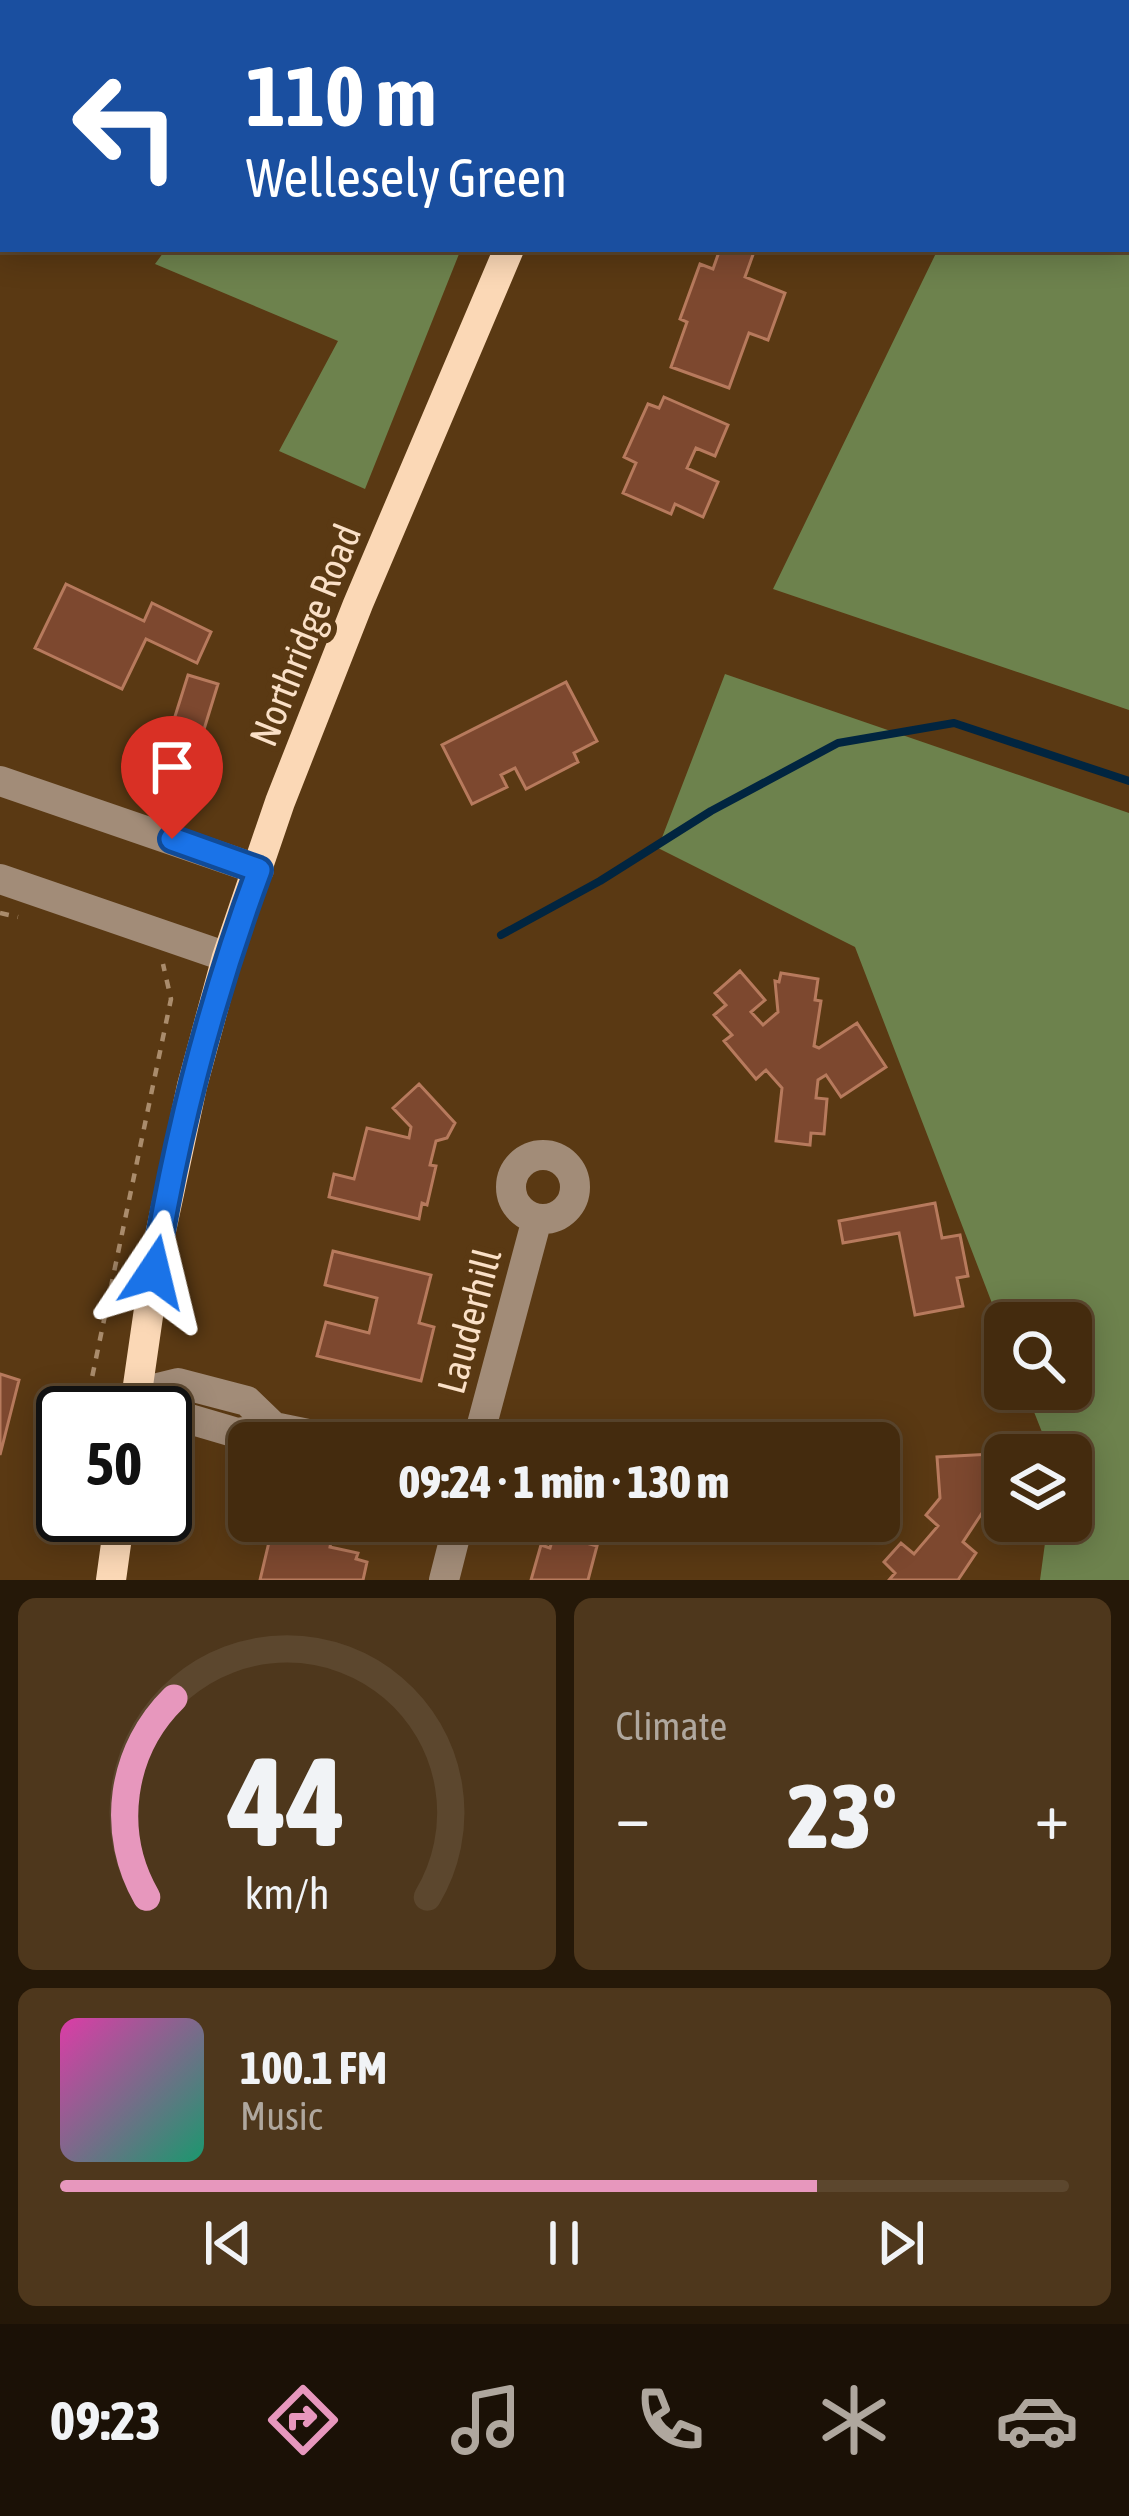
<!DOCTYPE html>
<meta charset="utf-8">
<style>
body{margin:0;font-family:"Asap Condensed",sans-serif;background:#4e371c;color:#f1f3f6;height:100vh;display:flex;flex-direction:column;font-size:45px;white-space:nowrap}
*{box-sizing:border-box;margin:0}
p{font-size:39px;color:#afa79e}
.icon{flex:none;width:66px;height:66px;fill:none;stroke:currentColor;stroke-width:2;stroke-linecap:round;stroke-linejoin:round}
.map{position:relative;height:1580px;overflow:hidden}
.details{display:flex;flex-direction:column;gap:18px;padding:18px;background:#251808;flex:1}
.details>*{flex:none}
.guide{position:absolute;left:0px;top:0px;width:1131px;height:252px;box-shadow:0 6px 30px #0003,0 0 0 3px #5c472e;background:#1a4fa0;color:#fff;overflow:hidden}
.controls{position:absolute;left:984px;top:1302px;display:grid;gap:24px}
.controls a{display:grid;place-items:center;width:108px;height:108px;border-radius:18px;background:#442b0e;box-shadow:0 6px 30px #0003,0 0 0 3px #5c472e;font-size:60px}
.speed{position:absolute;left:36px;top:1386px;display:flex;gap:24px;font-size:60px;font-weight:700;text-align:center}
.speed>*{display:grid;place-content:center;width:156px;height:156px;border-radius:50%;background:#442b0e;box-shadow:0 6px 30px #0003,0 0 0 3px #5c472e;line-height:1}
.speed .limit{border:6px solid #111;border-radius:18px;background:#fff;color:#111}
.pin{position:absolute;display:grid;place-items:center;width:102px;height:102px;color:#fff;margin:-123px -51px;border-radius:50% 50% 50% 0;rotate:-45deg;box-shadow:0 0 12px #0007}
.pin .icon{rotate:45deg}
.me{position:absolute;width:132px;margin:-66px;rotate:10deg;stroke-linejoin:round;filter:drop-shadow(0 0 9px #0008)}
.turn{display:flex;align-items:center;gap:42px;height:252px;padding:0 48px;font-size:54px}
.turn .icon{width:156px;height:156px;stroke-width:2.5}
.turn b{display:block;font-size:84px;line-height:102px}
.big{font-size:90px;font-weight:800;line-height:1.1}
.details .card{flex:1;display:flex;flex-direction:column;justify-content:center;gap:18px;min-width:0;padding:0 42px;border-radius:18px;background:#4e371c}
.details .dial{align-items:center;gap:0}
.dial svg{height:312px;overflow:visible;fill:none;stroke:#5c472e;stroke-width:7;stroke-linecap:round;text-anchor:middle}
.dial text{fill:#f1f3f6;stroke:none}
.song{display:flex;align-items:center;gap:36px}
.cover{width:144px;height:144px;border-radius:18px;background:linear-gradient(135deg,hsl(320 70% 55%),hsl(160 70% 35%))}
.played{height:12px;border-radius:6px;background:linear-gradient(90deg,#e797bd 75%,#5c472e 75%)}
.keys{display:flex;justify-content:space-around;direction:ltr}
.heat{display:flex;justify-content:space-between;align-items:center;font-size:66px;direction:ltr}
.details .tiles{flex:1;display:grid;gap:18px;grid-template-columns:1fr 1fr}
.card:last-child{grid-column:span 2}
.trip{position:absolute;left:228px;top:1422px;width:672px;height:120px;border-radius:18px;background:#442b0e;box-shadow:0 6px 30px #0003,0 0 0 3px #5c472e;font-weight:800;line-height:120px;text-align:center}
.tabs{display:flex;height:192px;justify-content:space-around;align-items:center;background:#1b1106;color:#afa79e}
.tabs .icon{width:84px;height:84px}
.tabs .active{color:#e797bd}
.tabs b{font-size:54px;color:#f1f3f6}
.map>svg:first-child{display:block}
</style>
<div class="map">
<svg width="1129" height="1580" viewBox="0 0 1129 1580">
<rect width="100%" height="100%" fill="#5a3913"/>
<path fill="#6d824d" d="M 1059,0 L 1129,0 L 1129,710 L 773,589 L 938,249 L 1128,249 L 1128,3 L 1058,3 Z
M 166,249 L 461,249 L 365,489 L 279,451 L 338,341 L 155,264 Z
M 725,674 L 1129,813 L 1129,1580 L 1040,1580 L 1048,1521 L 1071,1521 L 1071,1455 L 1051,1455 L 1025,1389 L 1071,1389 L 1071,1323 L 1005,1323 L 1005,1337 L 855,947 L 658,848 Z"/>
<g fill="none" stroke-linecap="round" stroke-linejoin="round">
<path stroke="#012540" stroke-width="8" d="M 501,935 L 600,881 L 711,811 L 838,743 L 954,723 L 1129,781"/>
</g>
<path fill="#7d482f" stroke="#b77a5d" stroke-width="3" d="M 720,249 L 755,249 L 745,277 L 785,293 L 768,340 L 749,333 L 729,388 L 671,367 L 687,322 L 680,319 L 700,264 L 713,269 Z
M 664,397 L 728,425 L 715,456 L 696,448 L 687,468 L 718,482 L 703,517 L 675,504 L 671,514 L 623,493 L 636,463 L 624,457 L 648,404 L 659,408 Z
M 66,584 L 144,621 L 152,603 L 211,632 L 197,663 L 146,639 L 122,689 L 35,648 Z
M 188,675 L 218,684 L 201,739 L 171,729 Z
M 566,682 L 597,741 L 574,753 L 578,762 L 526,789 L 515,768 L 501,775 L 507,787 L 472,804 L 442,745 Z
M 740,971 L 765,1000 L 751,1012 L 763,1025 L 778,1012 L 775,981 L 779,982 L 781,973 L 818,979 L 815,1000 L 821,1001 L 814,1046 L 819,1048 L 857,1023 L 886,1067 L 841,1097 L 826,1075 L 818,1080 L 816,1098 L 827,1099 L 824,1134 L 811,1133 L 810,1145 L 776,1141 L 782,1088 L 766,1070 L 756,1079 L 724,1041 L 732,1035 L 714,1015 L 726,1005 L 715,993 Z
M 419,1084 L 455,1123 L 447,1138 L 436,1141 L 430,1165 L 436,1166 L 427,1205 L 422,1203 L 419,1219 L 329,1197 L 334,1174 L 354,1179 L 367,1128 L 409,1138 L 411,1127 L 393,1108 Z
M 935,1203 L 942,1238 L 960,1235 L 968,1276 L 957,1278 L 963,1306 L 915,1315 L 899,1233 L 843,1243 L 839,1221 Z
M 333,1251 L 431,1275 L 419,1323 L 434,1327 L 421,1381 L 317,1356 L 326,1322 L 369,1333 L 377,1298 L 325,1285 Z
M 0,1374 L 19,1380 L 0,1455 Z
M 992,1454 L 995,1493 L 1005,1500 L 1005,1518 L 986,1507 L 963,1542 L 976,1553 L 958,1580 L 889,1580 L 895,1573 L 884,1562 L 901,1543 L 914,1554 L 938,1526 L 926,1515 L 940,1498 L 937,1457 Z
M 274,1521 L 287,1521 L 333,1532 L 330,1547 L 358,1553 L 356,1559 L 367,1562 L 363,1580 L 260,1580 Z
M 554,1534 L 597,1546 L 588,1580 L 531,1580 L 541,1545 L 550,1548 Z"/>
<g fill="none" stroke-linecap="round" stroke-linejoin="round">
<path stroke="#aa8c6c" stroke-width="4.5" stroke-dasharray="9 9" stroke-linecap="butt" d="M 95,3 L 97,0
M 0,80 L 3,78
M 0,913 L 18,917
M 99,1409 L 89,1392 L 171,999 L 163,964"/>
<path stroke="#a28c78" stroke-width="30" d="M 53,3 L 56,0
M 0,47 L 3,45
M 0,781 L 259,870
M 0,879 L 227,957
M511 1187a32 32 0 1 1 64 0a32 32 0 1 1-64 0Z
M 137,1393 L 178,1383 L 247,1401 L 274,1427 L 352,1443
M 137,1393 L 169,1413 L 237,1433 L 274,1427
M 477,1443 L 537,1219
M 444,1580 L 459,1521"/>
<path stroke="#fbd8b6" stroke-width="30" d="M 607,3 L 608,0
M 134,1413 L 159,1240 L 192,1086 L 227,957 L 280,802 L 358,604 L 509,249
M 111,1580 L 120,1515"/>
</g>
<g fill="none" stroke-linecap="round" stroke-linejoin="round">
<defs>
<path id="route" d="M 154,1272 C 176,1135 211,1000 259,870 L 172,839"/>
</defs>
<use href="#route" stroke="#114b97" stroke-width="30"/>
<use href="#route" stroke="#1a73e8" stroke-width="21"/>
</g>
<g text-anchor="middle" stroke-width="12" stroke-linejoin="round" paint-order="stroke">
<g font-size="39" fill="#fae0c7" stroke="#5a3913">
<text transform="translate(305 635) rotate(-68)" y="14">Northridge Road</text>
<text transform="translate(469 1321) rotate(-75)" y="14">Lauderhill</text>
</g>
</g>
</svg>
<div class="controls">
<a><svg class="icon" aria-label="search" viewBox="0 0 24 24"><circle cx="10" cy="10" r="6"/><path d="M15 15l6 6"/></svg></a>
<a><svg class="icon" aria-label="layers" viewBox="0 0 24 24"><path d="M12 4l9 5-9 5-9-5zM3 14l9 5 9-5"/></svg></a>
</div>
<div class="speed"><div class="limit">50</div></div>
<div class="pin" style="left:172px;top:839px;background:#d93025"><svg class="icon" aria-label="arrive" viewBox="0 0 24 24"><path d="M6 21V4h12l-3 4 3 4H6"/></svg></div>
<svg class="me" style="left:154px;top:1272px" viewBox="-20 -20 40 40"><path d="M0-17L14 15 0 8-14 15z" fill="#1a73e8" stroke="#fff" stroke-width="4"/></svg>
<div class="trip">09:24 · 1 min · 130 m</div>
<div class="guide">
<div class="turn"><svg class="icon" aria-label="left" viewBox="0 0 24 24"><path d="M17 20v-9H6M10 6l-5 5 5 5"/></svg><div><b>110 m</b>Wellesely Green</div></div>
</div>
</div>
<section class="details">
<div class="tiles">
<div class="card dial"><svg viewBox="0 0 100 80">
<path d="M14 69A42 42 0 1 1 86 69"/>
<path d="M14 69A42 42 0 0 1 21 18" stroke="#e797bd"/>
<text x="50" y="56" font-size="32" font-weight="700">44</text>
<text x="50" y="72" font-size="11">km/h</text>
</svg></div>
<div class="card"><p>Climate</p>
<div class="heat"><a>−</a><b class="big">23°</b><a>+</a></div>
</div>
<div class="card">
<div class="song"><i class="cover"></i><div><b>100.1 FM</b><p>Music</p></div></div>
<div class="played"></div>
<div class="keys"><svg class="icon" aria-label="previous" viewBox="0 0 24 24"><path d="M18 5L8 12l10 7zM5 5v14"/></svg><svg class="icon" aria-label="pause" viewBox="0 0 24 24"><path d="M8 5v14M16 5v14"/></svg><svg class="icon" aria-label="next" viewBox="0 0 24 24"><path d="M6 5l10 7-10 7zM19 5v14"/></svg></div>
</div>
</div>
</section>
<nav class="tabs">
<b>09:23</b>
<svg class="icon active" aria-label="directions" viewBox="0 0 24 24"><path d="M12 3l9 9-9 9-9-9zM9 14v-3h6M13 9l2 2-2 2"/></svg>
<svg class="icon" aria-label="music" viewBox="0 0 24 24"><path d="M9 18V5l10-2v13"/><circle cx="6" cy="18" r="3"/><circle cx="16" cy="16" r="3"/></svg>
<svg class="icon" aria-label="phone" viewBox="0 0 24 24"><path d="M5 4h4l2 5-3 2q2 4 5 5l2-3 5 2v4C11 20 4 13 5 4z"/></svg>
<svg class="icon" aria-label="climate" viewBox="0 0 24 24"><path d="M12 3v18M4 7l16 10M4 17L20 7"/></svg>
<svg class="icon" aria-label="car" viewBox="0 0 24 24"><path d="M5 17H2v-5l4-1 3-4h7l3 4 3 1v5h-3M9 17h6M6 11h13"/><circle cx="7" cy="17" r="2"/><circle cx="17" cy="17" r="2"/></svg>
</nav>
